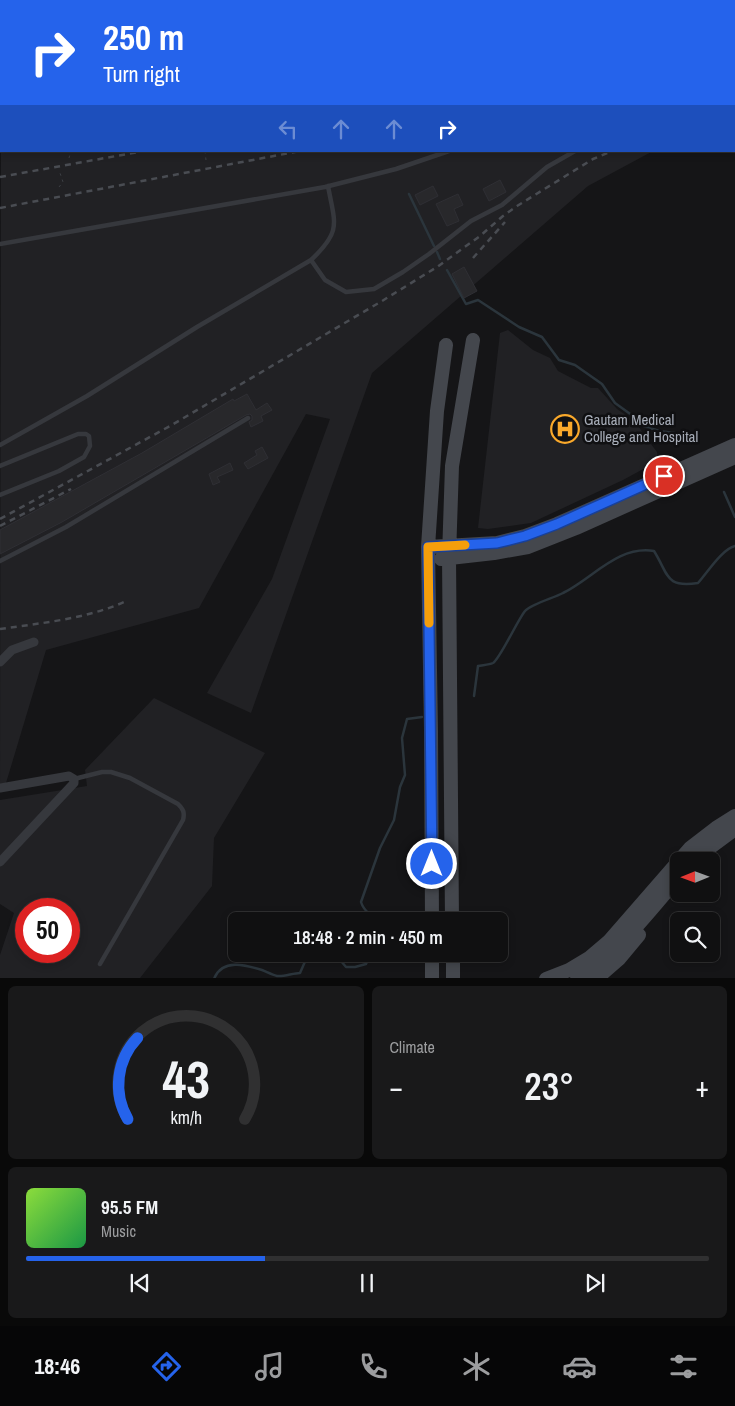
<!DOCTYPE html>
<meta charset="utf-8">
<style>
body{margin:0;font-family:"Archivo Narrow",sans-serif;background:#19191a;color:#f1f3f6;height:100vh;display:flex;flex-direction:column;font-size:19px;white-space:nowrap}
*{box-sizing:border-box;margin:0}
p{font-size:16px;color:#9c9d9f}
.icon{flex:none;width:28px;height:28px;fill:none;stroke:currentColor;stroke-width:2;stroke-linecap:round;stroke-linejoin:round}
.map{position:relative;height:978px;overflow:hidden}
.panel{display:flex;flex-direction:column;gap:8px;padding:8px;background:#090909;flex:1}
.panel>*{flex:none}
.banner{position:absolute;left:0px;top:0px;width:735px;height:152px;box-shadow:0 2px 8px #0003,0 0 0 1px #303031;background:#2563eb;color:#fff;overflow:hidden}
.needle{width:32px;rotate:269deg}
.buttons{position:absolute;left:670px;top:852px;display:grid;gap:10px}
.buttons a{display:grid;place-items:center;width:50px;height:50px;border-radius:8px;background:#101011;box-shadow:0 2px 8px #0003,0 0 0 1px #303031;font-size:25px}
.speed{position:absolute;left:15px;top:898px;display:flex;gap:10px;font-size:25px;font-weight:700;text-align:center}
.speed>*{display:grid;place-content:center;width:65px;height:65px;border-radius:50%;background:#101011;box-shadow:0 2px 8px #0003,0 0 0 1px #303031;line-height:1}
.speed .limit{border:8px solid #d22;background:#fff;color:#111}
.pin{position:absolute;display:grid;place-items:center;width:42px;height:42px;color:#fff;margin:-21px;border:2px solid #fff;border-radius:50%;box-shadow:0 1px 5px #0007}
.me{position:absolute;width:55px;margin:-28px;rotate:0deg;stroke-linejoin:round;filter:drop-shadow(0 0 4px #0008)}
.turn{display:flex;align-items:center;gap:18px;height:105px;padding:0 20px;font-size:22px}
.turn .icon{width:65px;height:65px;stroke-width:2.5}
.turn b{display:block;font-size:35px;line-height:42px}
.lanes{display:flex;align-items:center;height:48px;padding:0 20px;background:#0003;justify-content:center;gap:25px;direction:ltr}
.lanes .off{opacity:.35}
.big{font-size:38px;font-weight:600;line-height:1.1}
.panel .tile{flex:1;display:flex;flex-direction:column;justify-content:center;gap:8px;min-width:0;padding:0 18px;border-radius:8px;background:#19191a}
.panel .dial{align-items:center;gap:0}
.dial svg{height:130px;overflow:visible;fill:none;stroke:#303031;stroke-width:7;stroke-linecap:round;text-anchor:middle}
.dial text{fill:#f1f3f6;stroke:none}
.song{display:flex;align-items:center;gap:15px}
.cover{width:60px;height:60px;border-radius:8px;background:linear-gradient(135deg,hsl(90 70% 55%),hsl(140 70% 35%))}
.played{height:5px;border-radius:2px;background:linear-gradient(90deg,#2563eb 35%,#303031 35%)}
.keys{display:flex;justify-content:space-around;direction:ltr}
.heat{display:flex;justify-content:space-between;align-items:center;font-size:28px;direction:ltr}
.panel .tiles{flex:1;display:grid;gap:8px;grid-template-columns:1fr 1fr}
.tile:last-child{grid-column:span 2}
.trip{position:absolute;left:228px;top:912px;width:280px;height:50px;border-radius:8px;background:#101011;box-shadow:0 2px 8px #0003,0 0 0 1px #303031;font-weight:600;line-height:50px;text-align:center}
.tab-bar{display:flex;height:80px;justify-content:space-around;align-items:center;background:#060607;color:#9c9d9f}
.tab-bar .icon{width:35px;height:35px}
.tab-bar .selected{color:#2563eb}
.tab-bar b{font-size:22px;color:#f1f3f6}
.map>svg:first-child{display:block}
</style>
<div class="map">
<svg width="735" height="979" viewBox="0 0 735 979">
<rect width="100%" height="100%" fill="#151517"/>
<path fill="#212124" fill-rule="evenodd" d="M 1,127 L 1,151 L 653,151 L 588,186 L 372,373 L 251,713 L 207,693 L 272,579 L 330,419 L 306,414 L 199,608 L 46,650 L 6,783 L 0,784 Z
M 508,330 L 533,350 L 550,358 L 558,371 L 591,388 L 598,388 L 617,409 L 636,422 L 644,435 L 657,452 L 658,461 L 623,480 L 531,523 L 488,529 L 478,528 L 500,333 Z
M 154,698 L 265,753 L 214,838 L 212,886 L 140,978 L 0,979 L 0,955 L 14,913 L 0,904 L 0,800 L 87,786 L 85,770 ZM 26,909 L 69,909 L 69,951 L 26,951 Z"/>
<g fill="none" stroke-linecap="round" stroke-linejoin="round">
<path stroke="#2b353c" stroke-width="2.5" d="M 409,194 L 434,246
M 437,252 L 440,259
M 447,270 L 466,304 L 478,300 L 519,327 L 542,337 L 559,360 L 575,365 L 602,384 L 615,403 L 633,416 L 638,424 L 659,431 L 697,436
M 724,492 L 735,517
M 474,696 L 478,666 C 482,665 489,665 493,663 C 500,659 517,621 525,611 C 531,604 554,598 563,593 C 592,579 618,545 654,551 C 669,575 665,588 698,583 C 707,573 722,549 735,546
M 376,921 C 370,913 364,912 361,902 L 380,848 L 394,820 L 400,787 L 405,775 L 402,738 L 407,719 L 422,717
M 329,954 L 341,961 L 346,967 L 355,967 L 366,964 L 370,954
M 214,979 C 222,958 246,965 262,970 C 267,972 272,975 277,976 C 284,977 293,973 300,973 L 307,957 L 314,954"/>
</g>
<path fill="#28282b" stroke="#2f2f34" d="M 500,180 L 506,192 L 489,201 L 483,189 Z
M 433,186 L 438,196 L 420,205 L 415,195 Z
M 458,194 L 463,205 L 454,209 L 459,221 L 447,226 L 436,204 Z
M 464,267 L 477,291 L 464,298 L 452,274 Z
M 247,394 L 256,410 L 267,403 L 272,410 L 261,416 L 263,421 L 251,427 L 249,422 L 252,420 L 252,416 L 250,414 L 246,415 L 62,522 L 0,554 L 0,530 L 142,453 L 233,399 L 234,401 Z
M 262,447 L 268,458 L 248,469 L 244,463 L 257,455 L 255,451 Z
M 230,463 L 233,470 L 217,477 L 220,482 L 213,485 L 209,474 Z"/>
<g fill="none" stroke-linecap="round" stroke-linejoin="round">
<path stroke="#3c3f44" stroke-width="1" stroke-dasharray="2.5 4" stroke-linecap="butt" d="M 205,151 L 206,160
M 69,158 L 71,151
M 59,187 L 63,182 L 60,173"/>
<path stroke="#36383d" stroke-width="4.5" d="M 94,0 L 95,1
M 237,0 L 237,1
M 263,0 L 263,1
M 508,1 L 508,0
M 0,19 L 1,19
M 734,88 L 735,88
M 0,244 L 325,187 L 396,169 L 449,151
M 311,260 L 325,280 L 346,292 L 374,289 L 403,272 L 429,254 L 471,221 L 502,205 L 547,167 L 575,151
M 0,445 L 87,396 L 197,327 L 311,260 C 342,231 335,224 328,186
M 0,466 L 78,434 L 86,434 L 89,436 L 90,446 L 84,457 L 59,471 L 0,495
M 0,561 L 66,527 L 248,418
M 74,779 L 102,772 L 111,772 L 130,778 L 178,804 C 183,809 185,812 183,820 L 100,964"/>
<path stroke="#36383d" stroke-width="9" d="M 40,0 L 40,1
M 625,0 L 628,1
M 493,1 L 493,0
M 734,13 L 735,13
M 0,110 L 1,110
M 0,662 L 12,650 L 34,642
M 0,788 L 69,776 L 74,779 L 74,783 L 0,862"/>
<path stroke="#44474d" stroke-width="14" d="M 428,547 L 497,543 L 525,536 L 557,524 L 735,445
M 441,559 L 494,553 L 528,547 L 576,528 L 735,457
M 692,861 L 735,829
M 432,921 L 431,731 L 428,547 L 437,411 L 446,345
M 452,921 L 449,556 L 452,466 L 473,340
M 432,954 L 432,979
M 453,954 L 453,979
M 546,979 L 569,970 L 589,958 L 609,941 L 690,848 L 716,828 L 735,816
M 577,979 C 614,958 651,909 679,877
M 596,979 L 619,959 L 639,935"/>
<path stroke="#494c52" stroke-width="2.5" stroke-dasharray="6 5" stroke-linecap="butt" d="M 734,46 L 735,46
M 734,60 L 735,60
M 0,177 L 144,151
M 0,208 L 300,151
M 473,258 L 505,222
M 0,519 L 170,426 L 382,301 L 437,267 L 480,236 L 503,216 L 517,206 L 593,159 L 612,151
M 0,526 L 71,489
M 0,629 C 41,623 86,619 124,602"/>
</g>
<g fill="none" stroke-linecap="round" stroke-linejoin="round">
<defs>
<path id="route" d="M 432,864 L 428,547 L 497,543 L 525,536 L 557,524 L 664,476"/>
</defs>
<use href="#route" stroke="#184099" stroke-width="12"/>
<use href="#route" stroke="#2563eb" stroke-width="9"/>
<path stroke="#f59e0b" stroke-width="9" d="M 429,623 L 428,547 L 465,545"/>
</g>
<defs>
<symbol id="hospital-ring" viewBox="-11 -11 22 22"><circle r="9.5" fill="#101012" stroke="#faa92b" stroke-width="1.5"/><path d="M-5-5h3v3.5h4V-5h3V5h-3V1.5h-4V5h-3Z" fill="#faa92b"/></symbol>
</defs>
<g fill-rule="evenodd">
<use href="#hospital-ring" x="549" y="413" width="32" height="32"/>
</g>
<g text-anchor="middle" stroke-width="5" stroke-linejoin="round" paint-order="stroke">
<g font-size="15" fill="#a7adb8" stroke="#101012" text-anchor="start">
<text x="584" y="425">Gautam Medical<tspan x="584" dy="17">College and Hospital</tspan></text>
</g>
</g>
</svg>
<div class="buttons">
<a><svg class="needle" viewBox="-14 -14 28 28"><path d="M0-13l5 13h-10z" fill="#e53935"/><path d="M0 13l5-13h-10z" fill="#9c9d9f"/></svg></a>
<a><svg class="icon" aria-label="search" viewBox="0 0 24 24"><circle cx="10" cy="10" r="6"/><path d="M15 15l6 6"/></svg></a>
</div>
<div class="speed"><div class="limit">50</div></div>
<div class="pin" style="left:664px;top:476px;background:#d93025"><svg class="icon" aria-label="arrive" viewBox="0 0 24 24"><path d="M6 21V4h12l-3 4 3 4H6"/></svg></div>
<svg class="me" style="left:432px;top:864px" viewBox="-20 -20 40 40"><circle r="17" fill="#2563eb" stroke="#fff" stroke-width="3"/><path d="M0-11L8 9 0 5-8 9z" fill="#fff"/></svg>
<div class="trip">18:48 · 2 min · 450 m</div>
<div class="banner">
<div class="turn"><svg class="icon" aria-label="right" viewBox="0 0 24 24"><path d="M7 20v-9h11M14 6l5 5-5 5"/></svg><div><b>250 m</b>Turn right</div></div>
<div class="lanes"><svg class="icon off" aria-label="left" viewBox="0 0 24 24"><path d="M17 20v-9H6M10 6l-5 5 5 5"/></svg><svg class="icon off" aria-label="ahead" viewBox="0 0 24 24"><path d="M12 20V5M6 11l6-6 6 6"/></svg><svg class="icon off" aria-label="ahead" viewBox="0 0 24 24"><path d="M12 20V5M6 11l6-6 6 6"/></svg><svg class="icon" aria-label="right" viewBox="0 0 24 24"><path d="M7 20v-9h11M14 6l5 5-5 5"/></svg></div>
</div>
</div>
<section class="panel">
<div class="tiles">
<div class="tile dial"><svg viewBox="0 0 100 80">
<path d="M14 69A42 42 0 1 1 86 69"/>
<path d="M14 69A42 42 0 0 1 20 19" stroke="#2563eb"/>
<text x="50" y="56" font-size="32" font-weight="700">43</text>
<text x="50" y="72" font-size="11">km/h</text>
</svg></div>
<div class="tile"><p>Climate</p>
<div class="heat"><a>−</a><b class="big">23°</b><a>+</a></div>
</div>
<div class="tile">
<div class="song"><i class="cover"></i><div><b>95.5 FM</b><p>Music</p></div></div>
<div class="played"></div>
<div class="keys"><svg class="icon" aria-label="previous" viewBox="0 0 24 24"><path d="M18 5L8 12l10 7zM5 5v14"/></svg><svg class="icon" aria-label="pause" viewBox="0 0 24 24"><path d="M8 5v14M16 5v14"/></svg><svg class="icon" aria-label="next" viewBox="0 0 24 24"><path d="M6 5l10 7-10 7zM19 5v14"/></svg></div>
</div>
</div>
</section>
<nav class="tab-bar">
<b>18:46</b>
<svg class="icon selected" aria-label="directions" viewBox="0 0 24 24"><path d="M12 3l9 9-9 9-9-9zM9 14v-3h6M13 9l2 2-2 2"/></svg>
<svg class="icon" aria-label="music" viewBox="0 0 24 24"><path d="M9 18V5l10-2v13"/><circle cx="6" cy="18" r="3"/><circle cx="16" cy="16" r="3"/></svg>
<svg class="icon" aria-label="phone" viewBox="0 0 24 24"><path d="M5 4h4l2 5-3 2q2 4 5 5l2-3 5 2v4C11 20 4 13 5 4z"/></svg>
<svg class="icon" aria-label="climate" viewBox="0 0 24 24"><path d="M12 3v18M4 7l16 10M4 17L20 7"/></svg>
<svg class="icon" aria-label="car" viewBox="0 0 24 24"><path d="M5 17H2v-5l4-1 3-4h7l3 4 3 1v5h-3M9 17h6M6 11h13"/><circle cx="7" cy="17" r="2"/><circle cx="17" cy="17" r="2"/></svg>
<svg class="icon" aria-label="filters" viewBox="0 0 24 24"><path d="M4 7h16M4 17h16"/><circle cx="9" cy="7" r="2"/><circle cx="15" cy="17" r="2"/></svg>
</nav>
